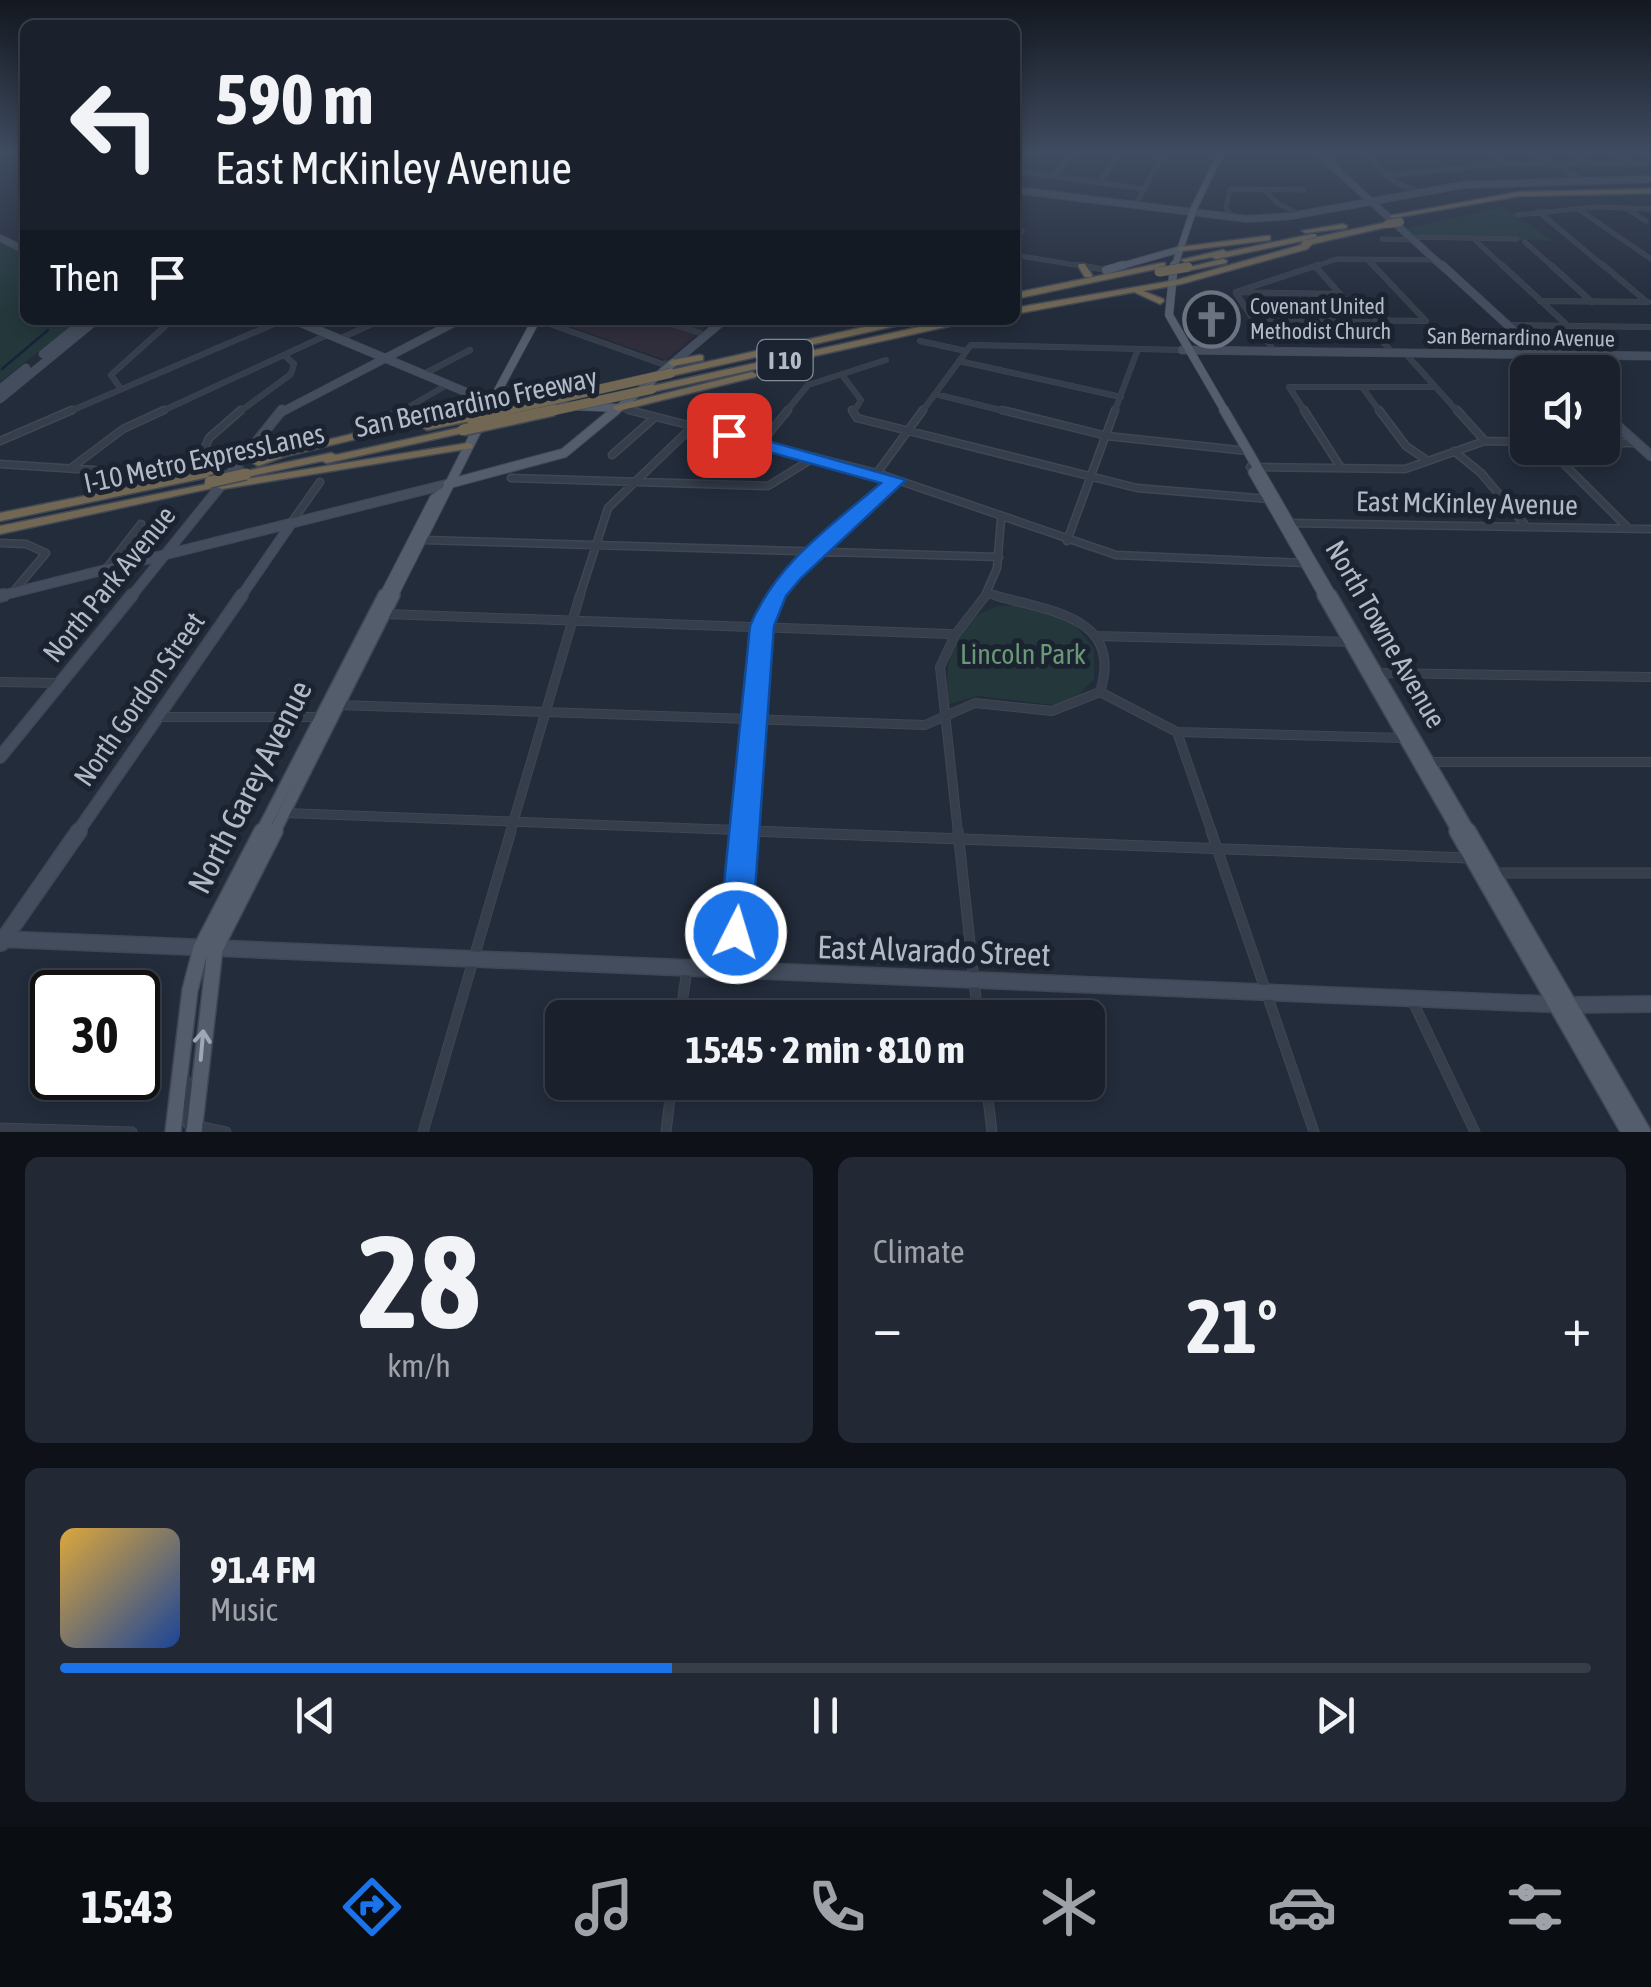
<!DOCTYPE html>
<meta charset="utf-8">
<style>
body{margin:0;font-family:"Asap Condensed",sans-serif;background:#232934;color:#f1f3f6;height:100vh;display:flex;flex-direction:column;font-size:38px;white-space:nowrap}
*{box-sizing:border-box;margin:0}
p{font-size:32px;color:#9fa3a9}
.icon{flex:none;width:55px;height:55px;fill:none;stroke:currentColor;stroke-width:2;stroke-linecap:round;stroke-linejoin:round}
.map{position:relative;height:1132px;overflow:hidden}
.drawer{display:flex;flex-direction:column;gap:25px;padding:25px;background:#0e1218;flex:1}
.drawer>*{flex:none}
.banner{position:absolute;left:20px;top:20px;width:1000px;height:305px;border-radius:15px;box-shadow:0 5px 15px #0003,0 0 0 2px #383e48;background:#1a212c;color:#f1f3f6;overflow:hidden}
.controls{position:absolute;left:1510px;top:355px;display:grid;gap:20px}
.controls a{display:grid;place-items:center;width:110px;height:110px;border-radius:15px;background:#1a212c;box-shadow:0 5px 15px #0003,0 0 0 2px #383e48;font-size:50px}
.speed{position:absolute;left:30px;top:970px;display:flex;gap:20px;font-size:50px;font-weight:700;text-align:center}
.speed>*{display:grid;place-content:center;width:130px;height:130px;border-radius:50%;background:#1a212c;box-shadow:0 5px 15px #0003,0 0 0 2px #383e48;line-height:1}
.speed .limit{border:5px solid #111;border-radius:15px;background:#fff;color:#111}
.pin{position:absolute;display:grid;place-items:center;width:85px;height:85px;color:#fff;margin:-42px;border-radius:20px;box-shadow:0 5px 15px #0006}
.me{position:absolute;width:110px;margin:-55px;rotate:5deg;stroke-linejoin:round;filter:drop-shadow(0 0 8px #0008)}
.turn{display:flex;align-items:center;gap:35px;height:210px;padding:0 30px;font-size:45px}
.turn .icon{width:130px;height:130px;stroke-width:2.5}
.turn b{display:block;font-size:70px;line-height:85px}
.then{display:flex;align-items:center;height:95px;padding:0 30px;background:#0003;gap:20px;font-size:38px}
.big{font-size:75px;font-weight:700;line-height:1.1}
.drawer .widget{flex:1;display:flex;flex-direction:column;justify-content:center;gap:15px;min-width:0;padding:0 35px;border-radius:15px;background:#232934}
.drawer .dial{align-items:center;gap:0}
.dial b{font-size:130px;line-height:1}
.song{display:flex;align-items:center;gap:30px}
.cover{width:120px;height:120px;border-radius:15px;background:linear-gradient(135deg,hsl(40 70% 55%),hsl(220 70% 35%))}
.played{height:10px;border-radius:5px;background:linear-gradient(90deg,#1a73e8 40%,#383e48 40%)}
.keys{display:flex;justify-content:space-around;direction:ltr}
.heat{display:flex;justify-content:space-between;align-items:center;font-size:55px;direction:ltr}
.drawer .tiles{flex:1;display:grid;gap:25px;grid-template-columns:1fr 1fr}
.widget:last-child{grid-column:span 2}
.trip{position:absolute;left:545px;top:1000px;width:560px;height:100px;border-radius:15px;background:#1a212c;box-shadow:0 5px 15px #0003,0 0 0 2px #383e48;font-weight:700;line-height:100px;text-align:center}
.menu{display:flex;height:160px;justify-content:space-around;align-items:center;background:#0a0d12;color:#9fa3a9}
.menu .icon{width:70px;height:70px}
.menu .on{color:#1a73e8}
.menu b{font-size:45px;color:#f1f3f6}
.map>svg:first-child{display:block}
</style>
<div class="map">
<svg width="1651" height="1132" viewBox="0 0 1651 1132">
<rect width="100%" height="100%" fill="#232c3b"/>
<path fill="#312e3c" d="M 551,320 L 714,320 L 666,360 Z"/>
<path fill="#24383c" d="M 1503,207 L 1553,241 L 1418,236 L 1406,229 Z
M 0,241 L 25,253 L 25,320 L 78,320 L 0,382 Z
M 998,606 L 1037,606 L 1073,623 L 1094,649 L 1094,679 L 1075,698 L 1052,705 L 978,696 L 949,704 C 943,661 953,620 998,606 Z"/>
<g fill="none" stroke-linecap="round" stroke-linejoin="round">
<path stroke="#162339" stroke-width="2.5" d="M 2,369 L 48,330"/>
<defs>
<path id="street-far4" d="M 1363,153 L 1396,183 L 1416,191
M 1489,153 L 1504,163
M 1533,153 L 1581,179
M 1571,153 L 1588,163
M 1613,153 L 1630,163
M 1015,164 L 1026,153
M 1015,171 L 1144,189
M 1388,175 L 1505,164 L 1644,164 L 1651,159
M 1053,176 L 1073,153
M 1099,183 L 1119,153
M 1265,190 L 1277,203 L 1299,214
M 1135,206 L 1164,153
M 1578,209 L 1651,259
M 1630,211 L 1646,221
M 1539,212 L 1606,268
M 1517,215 L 1597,207 L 1651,209
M 1233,219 L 1226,208 L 1230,189 L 1304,190
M 1411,237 L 1517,239
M 1382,239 L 1412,240
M 1015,240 L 1022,231
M 1476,241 L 1505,268
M 1525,242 L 1554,268
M 1015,255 L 1093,268
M 1368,260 L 1375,268
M 1310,268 L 1337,259 L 1436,260"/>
<path id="street-far3" d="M 1078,265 L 1106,270
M 1373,265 L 1426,321
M 1502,265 L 1567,325
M 1551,265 L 1592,302
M 1603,265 L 1647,302
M 1315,266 L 1392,352
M 1236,292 L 1318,265
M 1236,292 L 1340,294
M 1236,293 L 1274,351
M 1540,301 L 1648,302
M 1253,319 L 1426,321
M 539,320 L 662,364 L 673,363
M 660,320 L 706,335
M 1509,325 L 1651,327
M 339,339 L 381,320
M 920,341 L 966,351
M 1405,353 L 1459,413
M 959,361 L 1121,397
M 424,374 L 470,350
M 842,375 L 861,400 L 853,413
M 1362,387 L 1381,413
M 121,389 L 111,375 L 172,320
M 935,394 L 1012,413
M 620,408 L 639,413
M 66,413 L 283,320
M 158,413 L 327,335
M 238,413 L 291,374 L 294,364 L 284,355
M 398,413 L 447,385
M 785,413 L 808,385 L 886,360
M 921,413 L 971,345 L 1182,350
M 1114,413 L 1138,349
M 1306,413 L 1289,387 L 1434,387"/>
<path id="street-far2" d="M 629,410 L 877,473 L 1116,555 L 1304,563
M 852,410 L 857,418 L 1137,488 L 1269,499
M 1002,410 L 1107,436 L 1248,451
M 1304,410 L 1341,468
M 1379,410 L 1406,446 L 1428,461
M 1457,410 L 1485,441
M 385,420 L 402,410
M 0,441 L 72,410
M 761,443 L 788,410
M 1602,443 L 1636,443
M 1548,448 L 1627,527
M 1454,451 L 1481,473 L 1525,525
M 612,455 L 654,418
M 0,464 L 154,474 L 246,453
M 198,464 L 209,438 L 241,410
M 1250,467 L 1405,469 L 1485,441 L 1528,442
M 71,468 L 123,429 L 164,410
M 877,473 L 923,410
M 511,478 L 768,486 L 815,457
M 291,523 L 320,482
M 1288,523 L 1651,529
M 424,540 L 999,557
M 1067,541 L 1115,410
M 0,543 L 26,544 L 46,553 L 14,591
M 106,569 L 141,524
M 988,593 L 1002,598
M 579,598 L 608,508 L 693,426
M 777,598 L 820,546 L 896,480
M 984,598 L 997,568 L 1001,519"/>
<path id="street-far1" d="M 386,614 L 950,634
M 1095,636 L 1352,642
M 1378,673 L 1651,677
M 0,682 L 59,683
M 1100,692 L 1177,732 L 1404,738
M 339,705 L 925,725 L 975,703 L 1052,711 L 1100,692 C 1125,614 1044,611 994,595
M 160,717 L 323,717
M 1177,732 L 1212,833
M 1428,762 L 1651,762
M 286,813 L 814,833
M 510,833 L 580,595
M 745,833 L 762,625 L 778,595
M 958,833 L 940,667 L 955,635 L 986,595"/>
<path id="street" d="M 748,831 L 1468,858
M 958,831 L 978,1018
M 1211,831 L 1314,1132
M 1496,873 L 1651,873
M 733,970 L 745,831
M 1413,1002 L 1475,1132
M 680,1018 L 687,969
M 183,1077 L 189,1085 L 188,1124 L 226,1132
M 986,1082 L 992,1132
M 0,1128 L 132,1132
M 423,1132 L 511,831
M 666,1132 L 672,1082"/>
<path id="secondary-far4" d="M 1318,153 L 1444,268
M 1015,190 L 1248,219 L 1291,216 L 1463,185 L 1651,179
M 0,238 L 25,250"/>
<path id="secondary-far3" d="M 1442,265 L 1559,372
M 294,320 L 492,403
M 1182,350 L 1651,356
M 43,354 L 85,320
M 673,363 L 724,320
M 0,389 L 26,368
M 0,399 L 96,320
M 280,413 L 459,320"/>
<path id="secondary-far2" d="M 1602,412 L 1651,456
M 0,596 L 448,484
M 130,598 L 282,410
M 240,598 L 291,524"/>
<path id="secondary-far1" d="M 0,596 L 4,595
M 0,757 L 132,595
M 77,833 L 242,595"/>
<path id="secondary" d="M 0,939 L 1570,1005 L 1651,1004
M 1,943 L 79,831"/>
<path id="primary-far4" d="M 1114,268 L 1181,249
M 1174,268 L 1194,208 L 1221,153"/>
<path id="primary-far3" d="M 1174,265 L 1169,315 L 1226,413
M 1106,270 L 1123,265
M 492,403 L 528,404
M 545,405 L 618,408
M 488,409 L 536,320
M 613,413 L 673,363"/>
<path id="primary-far2" d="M 1224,410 L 1333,598
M 1253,472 L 1325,598
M 448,484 L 564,453 L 616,410
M 383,598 L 434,499 L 444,492
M 392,598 L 480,424"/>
<path id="primary-far1" d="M 1323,595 L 1459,833
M 1331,595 L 1470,833
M 261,833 L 384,595
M 274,833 L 394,595"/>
<path id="primary" d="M 1457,831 L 1629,1132
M 1468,831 L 1643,1132
M 173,1132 L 190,990 L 201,948 L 262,831
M 194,1132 L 215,949 L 275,831"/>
<path id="highway" d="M 1651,189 L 1651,193 L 1519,196 L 1393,218 L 1389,216 L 1519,192 Z
M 1388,222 L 1392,224 L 1391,226 L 1312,244 L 1307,249 L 1181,284 L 1143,291 L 1163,299 L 1164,301 L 1160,304 L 1134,292 L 1015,314 L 1015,308 L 1177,280 L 1301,245 L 1303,241 L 1308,239 Z
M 1343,224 L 1347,226 L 1346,228 L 1306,233 L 1302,231 Z
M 1313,234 L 1316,234 L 1316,238 L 1216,259 L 1212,257 L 1185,262 L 1181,260 L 1223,250 L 1227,252 Z
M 1267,236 L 1270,236 L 1270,240 L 1181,251 L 1177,249 L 1181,247 Z
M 1223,259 L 1227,261 L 1226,263 L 1186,271 L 1182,269 Z
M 1162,263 L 1165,263 L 1165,267 L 1015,299 L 1015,293 Z
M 1079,264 L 1085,264 L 1092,275 L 1091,277 L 1085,277 L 1078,266 Z
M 896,320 L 912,320 L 908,323 L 671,376 L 666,373 L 671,370 Z
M 951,320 L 967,320 L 963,323 L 652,392 L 647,389 L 652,386 Z
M 700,355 L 703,356 L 703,360 L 673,366 L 668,363 L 673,360 Z
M 752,372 L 757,375 L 755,377 L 618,411 L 613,408 L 614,406 Z
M 492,400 L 496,401 L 496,405 L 286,456 L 258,466 L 253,463 L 278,452 Z
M 471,415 L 476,418 L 475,420 L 427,430 L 422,427 L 427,424 Z
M 463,427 L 468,430 L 467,432 L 327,463 L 322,461 L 246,477 L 240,474 L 246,471 L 331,453 L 336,455 Z
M 468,443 L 472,444 L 473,446 L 472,448 L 222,489 L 217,487 L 0,534 L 0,526 L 212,483 L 217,485 L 222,483 Z
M 219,469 L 223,470 L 225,472 L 223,474 L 0,521 L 0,513 Z"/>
</defs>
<use href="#street-far4" stroke="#3f4754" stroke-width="5"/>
<use href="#street-far3" stroke="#3f4754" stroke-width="6"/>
<use href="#street-far2" stroke="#3f4754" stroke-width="9"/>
<use href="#street-far1" stroke="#3f4754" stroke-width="10"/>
<use href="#street" stroke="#3f4754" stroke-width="11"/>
<use href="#secondary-far4" stroke="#3f4754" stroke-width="8"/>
<use href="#secondary-far3" stroke="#3f4754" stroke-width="9"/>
<use href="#secondary-far2" stroke="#3f4754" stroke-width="11"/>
<use href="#secondary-far1" stroke="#3f4754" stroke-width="14"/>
<use href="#secondary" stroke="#3f4754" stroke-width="18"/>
<use href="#primary-far4" stroke="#3f4754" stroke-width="8"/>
<use href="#primary-far3" stroke="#3f4754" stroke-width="9"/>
<use href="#primary-far2" stroke="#3f4754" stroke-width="11"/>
<use href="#primary-far1" stroke="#3f4754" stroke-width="14"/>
<use href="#primary" stroke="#3f4754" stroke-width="18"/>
<use href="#highway" stroke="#424956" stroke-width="3"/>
<use href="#street-far4" stroke="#363e4b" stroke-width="4"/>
<use href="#street-far3" stroke="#363e4b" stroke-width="5"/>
<use href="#street-far2" stroke="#363e4b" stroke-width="6"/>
<use href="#street-far1" stroke="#363e4b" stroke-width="8"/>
<use href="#street" stroke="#363e4b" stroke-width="9"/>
<use href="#secondary-far4" stroke="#444d5e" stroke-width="6"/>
<use href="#secondary-far3" stroke="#444d5e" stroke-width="8"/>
<use href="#secondary-far2" stroke="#444d5e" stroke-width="9"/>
<use href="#secondary-far1" stroke="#444d5e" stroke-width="11"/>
<use href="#secondary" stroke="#444d5e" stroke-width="15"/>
<use href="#primary-far4" stroke="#545d6b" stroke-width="6"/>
<use href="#primary-far3" stroke="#545d6b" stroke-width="8"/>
<use href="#primary-far2" stroke="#545d6b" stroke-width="9"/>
<use href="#primary-far1" stroke="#545d6b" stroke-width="11"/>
<use href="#primary" stroke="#545d6b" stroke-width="15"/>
<use href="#highway" fill="#716753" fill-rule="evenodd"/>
<defs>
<path id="highway-bridge-far2" d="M 1388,224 L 1400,222
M 1183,268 L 1188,267"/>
<path id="highway-bridge-far1" d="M 1159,272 L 1188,267
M 494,413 L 671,373
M 542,413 L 652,389"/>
<path id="highway-bridge" d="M 471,418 L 505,410
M 463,430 L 554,410
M 210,482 L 246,474"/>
</defs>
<use href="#highway-bridge-far2" stroke="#424956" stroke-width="9" stroke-linecap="butt"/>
<use href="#highway-bridge-far1" stroke="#424956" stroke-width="10" stroke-linecap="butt"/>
<use href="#highway-bridge" stroke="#424956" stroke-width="14" stroke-linecap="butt"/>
<use href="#highway-bridge-far2" stroke="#716753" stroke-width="8"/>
<use href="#highway-bridge-far1" stroke="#716753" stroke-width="9"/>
<use href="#highway-bridge" stroke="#716753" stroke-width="11"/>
</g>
<defs><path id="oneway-shaft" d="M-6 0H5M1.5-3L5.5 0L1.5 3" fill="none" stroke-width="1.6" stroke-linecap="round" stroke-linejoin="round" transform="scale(2.5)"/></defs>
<use stroke="#9fa7b5" href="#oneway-shaft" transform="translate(202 1045) rotate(-85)"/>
<linearGradient id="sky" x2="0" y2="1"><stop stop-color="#131820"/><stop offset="0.49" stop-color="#3f4b60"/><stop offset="1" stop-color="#3f4b60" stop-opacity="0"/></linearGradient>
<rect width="1651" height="311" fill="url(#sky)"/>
<path fill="#1a73e8" stroke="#114b97" stroke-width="2.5" d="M 729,430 L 906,480 L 801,578 L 786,596 L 774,626 L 752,933 L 747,944 L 736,949 L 724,944 L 719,933 L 750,626 C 776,563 831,526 881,483 L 722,439 L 722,431 Z"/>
<defs>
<symbol id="church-ring" viewBox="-11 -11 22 22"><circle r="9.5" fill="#1c2330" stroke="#6b7280" stroke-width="1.5"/><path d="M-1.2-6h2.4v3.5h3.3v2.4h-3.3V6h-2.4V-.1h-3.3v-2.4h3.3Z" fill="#6b7280"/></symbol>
</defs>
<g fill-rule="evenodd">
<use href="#church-ring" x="1180" y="288" width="63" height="63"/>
</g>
<g text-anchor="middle" stroke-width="10" stroke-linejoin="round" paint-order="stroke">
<g font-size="22" fill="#b2b9c7" stroke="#1c2330" text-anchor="start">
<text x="1250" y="314">Covenant United<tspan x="1250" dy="25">Methodist Church</tspan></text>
</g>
<g font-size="22" fill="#b2b9c7" stroke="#1c2330">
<text transform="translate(1521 337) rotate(1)" y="8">San Bernardino Avenue</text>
</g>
<rect fill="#1c2330" stroke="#858c9a" stroke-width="2.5" x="757.5" y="340" width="55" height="40" rx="8"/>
<g font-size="25" font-weight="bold" fill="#b2b9c7">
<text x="785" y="369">I 10</text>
</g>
<g font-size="28" fill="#b2b9c7" stroke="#1c2330">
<text transform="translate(476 402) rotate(-12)" y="10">San Bernardino Freeway</text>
<text transform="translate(204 458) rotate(-12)" y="10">I-10 Metro ExpressLanes</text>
<text transform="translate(1467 503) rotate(1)" y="10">East McKinley Avenue</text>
<text transform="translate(109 584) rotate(-51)" y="10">North Park Avenue</text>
<text transform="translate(1386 634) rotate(60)" y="10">North Towne Avenue</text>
<text transform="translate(139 699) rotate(-55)" y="10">North Gordon Street</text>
</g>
<g font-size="28" fill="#699875" stroke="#1c2330">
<text x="1023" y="664">Lincoln Park</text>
</g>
<g font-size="32" fill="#b2b9c7" stroke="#1c2330">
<text transform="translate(250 787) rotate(-63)" y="11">North Garey Avenue</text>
<text transform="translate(934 951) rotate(2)" y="11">East Alvarado Street</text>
</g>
</g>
</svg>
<div class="controls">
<a><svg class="icon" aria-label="sound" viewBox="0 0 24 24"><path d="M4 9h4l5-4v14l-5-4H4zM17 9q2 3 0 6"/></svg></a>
</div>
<div class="speed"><div class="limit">30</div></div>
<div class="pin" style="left:729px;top:435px;background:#d93025"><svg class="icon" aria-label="arrive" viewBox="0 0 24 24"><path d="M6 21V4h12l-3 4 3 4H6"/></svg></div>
<svg class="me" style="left:736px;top:933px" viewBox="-20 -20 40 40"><circle r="17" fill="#1a73e8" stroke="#fff" stroke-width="3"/><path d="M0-11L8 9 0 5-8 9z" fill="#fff"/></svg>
<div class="trip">15:45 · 2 min · 810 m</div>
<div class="banner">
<div class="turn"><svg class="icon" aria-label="left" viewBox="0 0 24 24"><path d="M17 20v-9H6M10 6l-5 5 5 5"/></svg><div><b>590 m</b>East McKinley Avenue</div></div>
<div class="then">Then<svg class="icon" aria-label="arrive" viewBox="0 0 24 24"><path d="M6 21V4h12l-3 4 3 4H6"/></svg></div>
</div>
</div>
<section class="drawer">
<div class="tiles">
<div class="widget dial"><b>28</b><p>km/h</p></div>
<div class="widget"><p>Climate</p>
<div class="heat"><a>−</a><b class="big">21°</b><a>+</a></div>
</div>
<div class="widget">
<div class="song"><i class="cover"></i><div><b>91.4 FM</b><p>Music</p></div></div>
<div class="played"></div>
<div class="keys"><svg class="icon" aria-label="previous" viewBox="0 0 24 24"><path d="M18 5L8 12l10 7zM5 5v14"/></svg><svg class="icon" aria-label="pause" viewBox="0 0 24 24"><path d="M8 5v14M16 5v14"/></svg><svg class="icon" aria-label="next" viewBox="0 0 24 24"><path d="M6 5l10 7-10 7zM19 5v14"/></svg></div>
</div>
</div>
</section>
<nav class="menu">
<b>15:43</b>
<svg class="icon on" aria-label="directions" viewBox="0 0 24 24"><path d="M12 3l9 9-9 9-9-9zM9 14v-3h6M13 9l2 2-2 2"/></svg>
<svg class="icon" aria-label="music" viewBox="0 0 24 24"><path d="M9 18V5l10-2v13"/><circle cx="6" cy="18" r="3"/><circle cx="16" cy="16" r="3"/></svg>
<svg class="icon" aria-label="phone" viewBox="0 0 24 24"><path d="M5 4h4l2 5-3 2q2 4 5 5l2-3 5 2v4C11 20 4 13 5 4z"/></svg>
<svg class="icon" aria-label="climate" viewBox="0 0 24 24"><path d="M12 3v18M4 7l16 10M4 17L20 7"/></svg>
<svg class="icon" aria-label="car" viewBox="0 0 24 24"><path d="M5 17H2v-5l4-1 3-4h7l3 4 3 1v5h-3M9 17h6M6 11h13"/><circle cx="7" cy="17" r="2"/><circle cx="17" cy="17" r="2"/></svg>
<svg class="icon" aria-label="filters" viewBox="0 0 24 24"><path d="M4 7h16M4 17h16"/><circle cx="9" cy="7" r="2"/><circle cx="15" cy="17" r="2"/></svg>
</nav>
